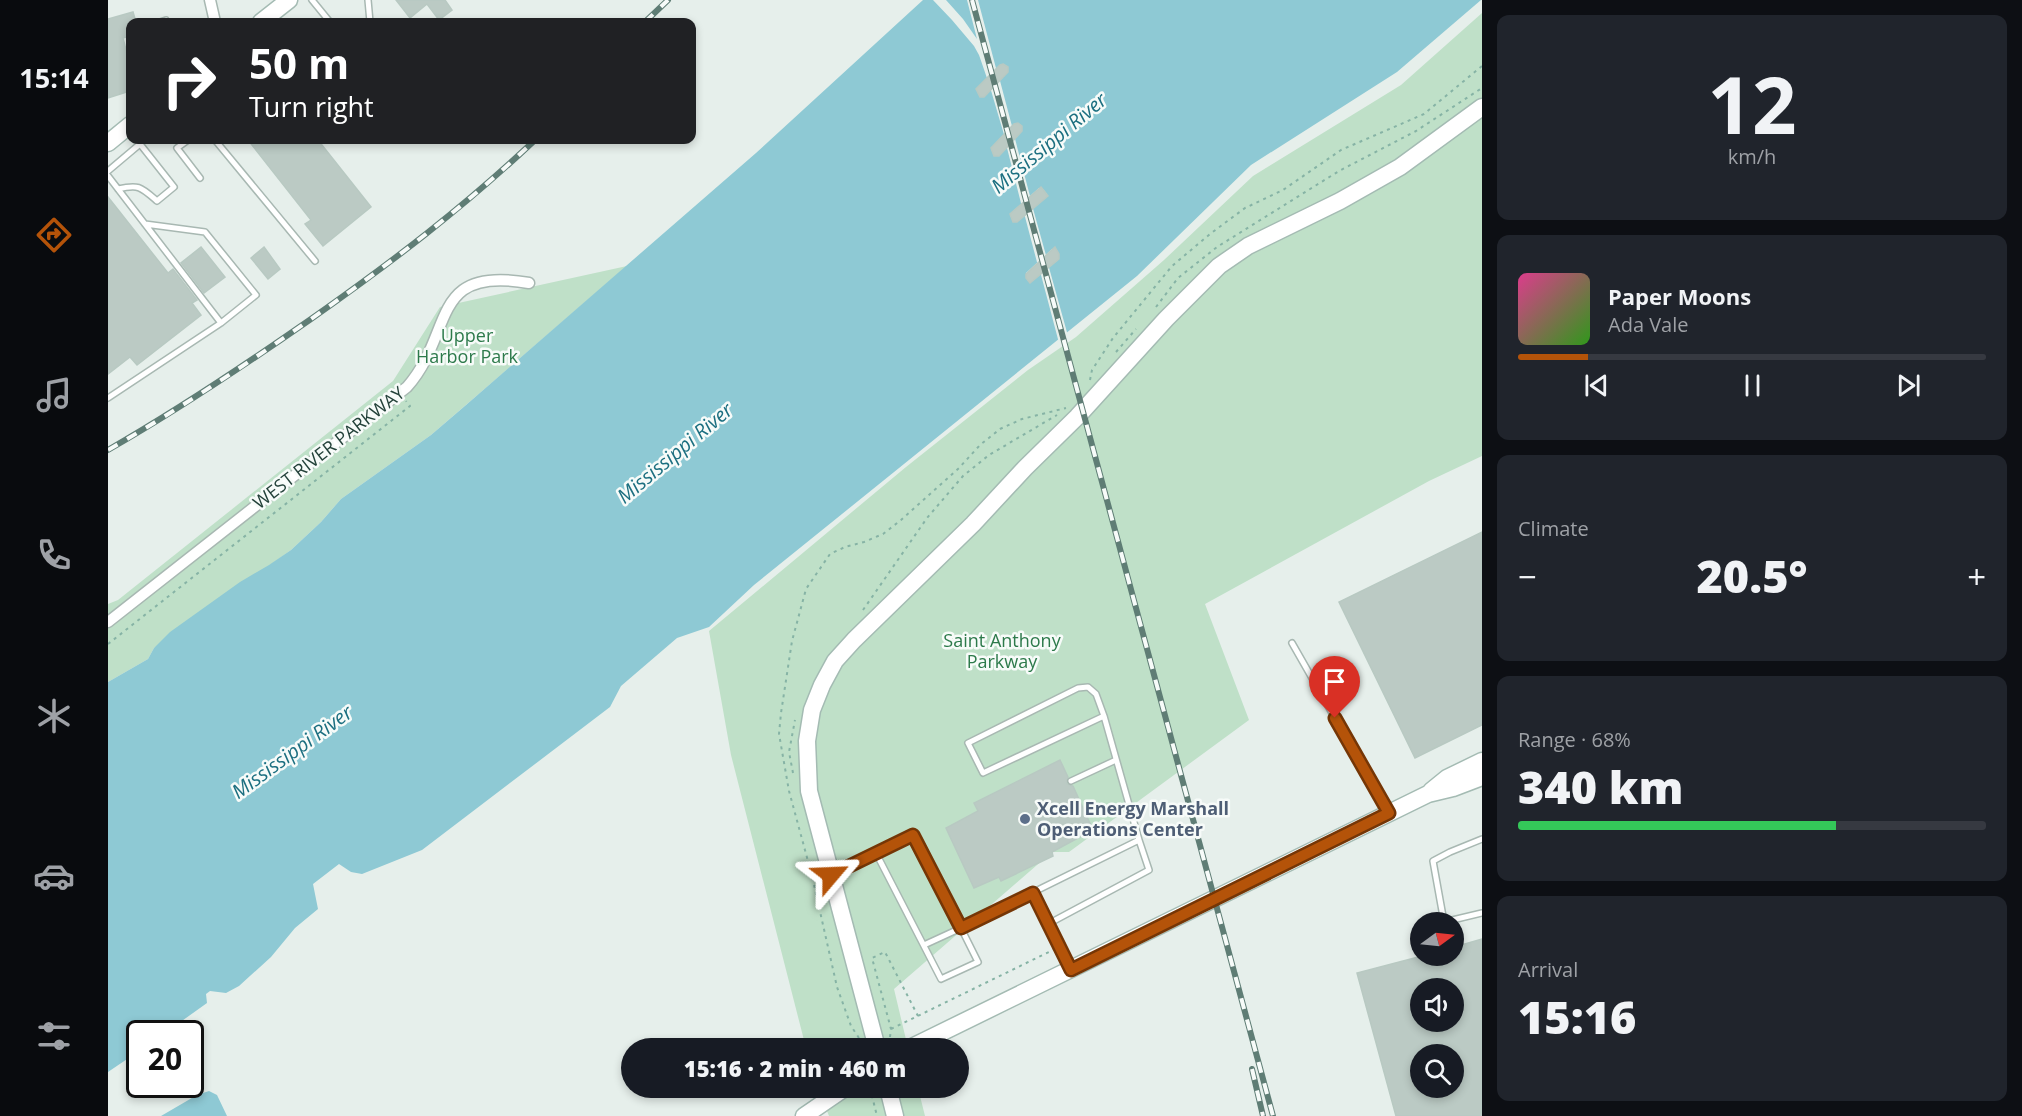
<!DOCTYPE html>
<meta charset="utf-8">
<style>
body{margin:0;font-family:"Open Sans",sans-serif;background:#20242c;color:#f1f3f6;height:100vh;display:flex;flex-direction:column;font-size:22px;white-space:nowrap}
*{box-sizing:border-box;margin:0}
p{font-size:20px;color:#9ea1a6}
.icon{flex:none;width:33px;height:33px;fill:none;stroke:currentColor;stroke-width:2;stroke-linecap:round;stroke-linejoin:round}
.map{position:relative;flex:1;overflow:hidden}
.panel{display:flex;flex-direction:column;gap:15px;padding:15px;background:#0d0f14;width:540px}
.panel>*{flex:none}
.hud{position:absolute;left:18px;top:18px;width:570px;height:126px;border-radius:12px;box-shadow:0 3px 9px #0003;background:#202124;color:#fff;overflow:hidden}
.needle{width:39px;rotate:75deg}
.controls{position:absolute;left:1302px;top:912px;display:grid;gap:12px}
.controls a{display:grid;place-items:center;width:54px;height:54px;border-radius:50%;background:#171b24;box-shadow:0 3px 9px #0003;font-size:30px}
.speed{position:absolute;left:18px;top:1020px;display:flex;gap:12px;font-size:30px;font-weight:700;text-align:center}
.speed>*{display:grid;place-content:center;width:78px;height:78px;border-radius:50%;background:#171b24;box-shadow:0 3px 9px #0003;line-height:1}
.speed .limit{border:3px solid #111;border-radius:9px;background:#fff;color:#111}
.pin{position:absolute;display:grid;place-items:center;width:51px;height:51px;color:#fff;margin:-62px -26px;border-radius:50% 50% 50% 0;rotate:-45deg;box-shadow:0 0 6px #0007}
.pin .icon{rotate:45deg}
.me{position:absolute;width:66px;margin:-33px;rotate:64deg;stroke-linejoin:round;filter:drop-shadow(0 0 4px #0008)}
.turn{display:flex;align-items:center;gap:21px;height:126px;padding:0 24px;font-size:27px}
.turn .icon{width:78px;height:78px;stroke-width:2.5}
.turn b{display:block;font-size:42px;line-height:51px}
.big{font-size:45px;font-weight:800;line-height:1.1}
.panel .widget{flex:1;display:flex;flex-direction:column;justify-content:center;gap:9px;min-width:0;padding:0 21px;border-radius:12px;background:#20242c}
.panel .dial{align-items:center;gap:0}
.dial b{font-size:78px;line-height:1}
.song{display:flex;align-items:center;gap:18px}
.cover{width:72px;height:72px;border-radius:9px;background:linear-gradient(135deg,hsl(330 70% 55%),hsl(110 70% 35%))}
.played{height:6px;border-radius:3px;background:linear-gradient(90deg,#b45309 15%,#363941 15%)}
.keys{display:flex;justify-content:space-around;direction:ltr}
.heat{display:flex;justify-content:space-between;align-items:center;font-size:33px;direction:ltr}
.charge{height:9px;border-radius:4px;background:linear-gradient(90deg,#34c759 68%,#363941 0)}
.trip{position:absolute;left:513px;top:1038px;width:348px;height:60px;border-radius:30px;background:#171b24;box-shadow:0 3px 9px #0003;font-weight:800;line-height:60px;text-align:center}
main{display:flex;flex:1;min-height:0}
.menu{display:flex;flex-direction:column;width:108px;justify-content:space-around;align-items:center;background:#090b0e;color:#9ea1a6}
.menu .icon{width:42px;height:42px}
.menu .active{color:#b45309}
.menu b{font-size:27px;color:#f1f3f6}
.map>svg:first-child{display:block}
</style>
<main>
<nav class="menu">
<b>15:14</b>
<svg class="icon active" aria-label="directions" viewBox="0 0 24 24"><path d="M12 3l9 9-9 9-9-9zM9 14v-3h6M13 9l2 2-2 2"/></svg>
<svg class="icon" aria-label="music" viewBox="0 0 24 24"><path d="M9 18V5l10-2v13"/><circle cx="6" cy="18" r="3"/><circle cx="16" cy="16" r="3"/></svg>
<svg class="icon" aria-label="phone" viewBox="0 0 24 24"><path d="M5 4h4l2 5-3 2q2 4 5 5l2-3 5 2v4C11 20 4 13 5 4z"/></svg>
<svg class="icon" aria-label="climate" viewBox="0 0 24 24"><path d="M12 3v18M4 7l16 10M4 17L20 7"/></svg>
<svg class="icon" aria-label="car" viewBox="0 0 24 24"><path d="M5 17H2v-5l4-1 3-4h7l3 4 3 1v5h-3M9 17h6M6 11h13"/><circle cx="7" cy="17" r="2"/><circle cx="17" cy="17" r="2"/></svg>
<svg class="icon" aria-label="filters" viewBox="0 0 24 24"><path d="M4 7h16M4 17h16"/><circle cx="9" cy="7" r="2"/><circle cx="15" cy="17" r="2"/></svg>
</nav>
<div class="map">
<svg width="1374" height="1116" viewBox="0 0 1374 1116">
<rect width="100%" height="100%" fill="#e6efeb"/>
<path fill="#bfe0c8" d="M 1374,13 L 1374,456 L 1321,481 L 1097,604 L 1141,720 L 961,852 L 944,852 L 786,989 L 800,1048 L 698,1048 L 623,755 L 601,631 L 798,467 L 920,370 L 968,337 L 1056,260 L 1145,176 L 1293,85 Z
M 519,266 L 323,435 L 233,499 L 213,522 L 183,550 L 46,648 L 40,659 L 0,682 L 0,604 L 10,600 L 285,381 L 332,307 Z
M 710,1088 L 810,1088 L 817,1116 L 721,1116 Z"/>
<path fill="#8ec9d4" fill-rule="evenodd" d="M 815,0 L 1373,0 L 1289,72 L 1143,165 L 1029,276 L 646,585 L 601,627 L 569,638 L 513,686 L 502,707 L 314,850 L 254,874 L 243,872 L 231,864 L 205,884 L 210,909 L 187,928 L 163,957 L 131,986 L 118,993 L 102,991 L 98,994 L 99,1003 L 57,1033 L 32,1034 L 31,1051 L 0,1072 L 0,682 L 40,659 L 46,648 L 62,632 L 132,582 L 161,565 L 183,550 L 213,522 L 233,499 L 323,435 L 358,405 L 648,153 ZM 895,64 L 900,67 L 900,72 L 876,97 L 872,97 L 868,89 L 892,65 ZM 910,123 L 914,126 L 914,131 L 891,156 L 886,156 L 883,148 L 906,124 ZM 931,188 L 934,188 L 939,194 L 938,197 L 909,222 L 905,222 L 902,214 ZM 944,249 L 948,249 L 951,254 L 951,259 L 924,281 L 920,281 L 918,273 Z
M 101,1091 L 109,1095 L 119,1116 L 53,1116 L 89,1095 Z"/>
<path fill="#e6efeb" d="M 825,0 L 838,0 L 855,19 L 869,39 L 859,0 L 870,0 L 889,72 L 880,81 L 871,55 L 866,46 L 844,20 Z
M 891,77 L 905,130 L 897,138 L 882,87 Z
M 906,135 L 923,200 L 914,207 L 898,144 Z
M 924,205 L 939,259 L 930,266 L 916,213 Z
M 940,264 L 960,336 L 951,343 L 932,271 Z"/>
<path fill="#bbcac4" stroke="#b8c9c2" stroke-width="1.5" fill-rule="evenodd" d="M 288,0 L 337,0 L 344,10 L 331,20 L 319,4 L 302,18 Z
M 25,12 L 28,22 L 22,22 L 22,36 L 15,38 L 22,66 L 22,91 L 0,98 L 0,19 Z
M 895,64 L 900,67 L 900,72 L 876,97 L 872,97 L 868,89 L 892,65 Z
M 910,123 L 914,126 L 914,131 L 891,156 L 886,156 L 883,148 L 906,124 Z
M 140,140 L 210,140 L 263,207 L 215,246 L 197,224 L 203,220 Z
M 933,187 L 940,196 L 909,222 L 905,222 L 902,214 Z
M 0,197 L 60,273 L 65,269 L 89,300 L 84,303 L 93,315 L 29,365 L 22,357 L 0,374 Z
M 93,247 L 117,277 L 96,293 L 73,263 Z
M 156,247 L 172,269 L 160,279 L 143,258 Z
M 947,247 L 951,254 L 951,259 L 922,283 L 918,278 L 918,274 Z
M 1374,532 L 1374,725 L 1307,758 L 1231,602 Z
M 952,760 L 960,777 L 959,784 L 965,786 L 985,830 L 944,852 L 945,856 L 893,881 L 891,877 L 866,888 L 838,828 L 870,811 L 866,803 Z
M 1374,939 L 1374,1116 L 1288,1116 L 1249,973 L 1314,956 L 1346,956 L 1346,947 ZM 1312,988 L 1346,988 L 1346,1022 L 1312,1022 ZM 1312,1054 L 1346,1054 L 1346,1088 L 1312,1088 Z"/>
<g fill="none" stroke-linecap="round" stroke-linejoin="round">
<defs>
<path id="lane" d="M 204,0 L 222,22
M 260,0 L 262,22
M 52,22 L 58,20 L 59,22
M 80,140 L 69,148 L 92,178
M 107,140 L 207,261
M 0,171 L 32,144 L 66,187 L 49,201 C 33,187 31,184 10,189
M 0,176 L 113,323 L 0,398
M 37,224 L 97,232 L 148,295 L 113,323
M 1184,643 L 1280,811
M 963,781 L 1008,760
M 1374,839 L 1342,852 L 1325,861 L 1336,922 L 1374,913
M 768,853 L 833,979 L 870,962 L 853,928 L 816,945
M 725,874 L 805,835 L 853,928 L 1031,840 L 996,716 L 988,694 L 980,687 L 970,688 L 860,743 L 875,773 L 996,716
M 925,893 L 961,967
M 940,924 L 1041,870 L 1031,840"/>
<path id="street" d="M 102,0 L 107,22
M 0,622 L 299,387 C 347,333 320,265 421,283"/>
<path id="secondary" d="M 153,22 L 181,0
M 0,143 L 22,125
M 1323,791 L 1339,778 L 1374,761
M 769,1048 L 701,791 L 699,741 L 704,710 L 714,685 L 727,661 L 746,640 L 865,524 L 917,468 L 969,417 L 1058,319 L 1111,266 L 1140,246 L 1232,201 L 1292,167 L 1374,107
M 802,1048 L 1320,794 L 1345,788 L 1374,777
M 780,1088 L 787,1116
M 696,1116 L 737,1088"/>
</defs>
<use href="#lane" stroke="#a8b8b2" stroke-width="8"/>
<use href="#street" stroke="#a8b8b2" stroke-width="13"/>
<use href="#secondary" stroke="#a4bbb3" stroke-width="19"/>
<path stroke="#86b3a5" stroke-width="2" stroke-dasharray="3 4.5" stroke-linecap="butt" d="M 1048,307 L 1070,278 L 1109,247 L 1231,171 L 1308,131 L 1374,88
M 1008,352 L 1028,329
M 982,380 L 984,370 L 1005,338 L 1064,266 L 1102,234 L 1137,208 L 1175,190 L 1233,150 L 1316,114 L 1374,66
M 755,610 L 819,518 L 855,476 L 881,455 L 949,415
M 0,644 L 302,406 L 298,401
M 685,773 L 681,752 L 687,720
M 783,1029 L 945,950
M 782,1037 L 783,1029 L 764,958 L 777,952 L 810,1016
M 751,1038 L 743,1026 L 729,987 L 704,876 L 681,791 L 671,734 L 673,713 L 684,641 L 698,589 L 722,554 L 737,547 L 756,542 L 775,534 L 793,520 L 851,468 L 872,445 L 892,429 L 914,419 L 958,408
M 762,1088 L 769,1116"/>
<use href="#lane" stroke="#fff" stroke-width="5"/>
<use href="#street" stroke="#fff" stroke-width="10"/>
<use href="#secondary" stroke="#fff" stroke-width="16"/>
<defs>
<path id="rail" d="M 864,0 L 1165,1116
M 537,22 L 560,0
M 0,450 C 70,410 137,365 203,319 C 284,262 355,208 427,140
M 1144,1069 L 1155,1116"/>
</defs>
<use href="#rail" stroke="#5f7d75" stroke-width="6"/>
<use href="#rail" stroke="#f7fbf9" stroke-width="4" stroke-dasharray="11" stroke-linecap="butt"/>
</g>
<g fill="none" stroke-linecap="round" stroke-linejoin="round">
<defs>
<path id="route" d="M 723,875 L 805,835 L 853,928 L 925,893 L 963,970 L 1281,813 L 1227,718"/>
</defs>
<use href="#route" stroke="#753606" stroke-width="15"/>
<use href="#route" stroke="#b45309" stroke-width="10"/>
</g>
<circle fill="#5c6f8a" stroke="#f7fbf9" stroke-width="2" cx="917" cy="819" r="6"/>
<g text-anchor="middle" stroke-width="5" stroke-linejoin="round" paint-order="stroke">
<g font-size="18" fill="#2d7a4b" stroke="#f7fbf9">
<text x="359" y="342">Upper<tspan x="359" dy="21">Harbor Park</tspan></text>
<text x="894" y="647">Saint Anthony<tspan x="894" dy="21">Parkway</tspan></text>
</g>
<g font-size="18" fill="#24423a" stroke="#f7fbf9">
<text transform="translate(221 448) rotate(-38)" y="6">WEST RIVER PARKWAY</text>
</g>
<g font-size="18" font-weight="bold" fill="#4e5e75" stroke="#f7fbf9" text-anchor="start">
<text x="929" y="815">Xcell Energy Marshall<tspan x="929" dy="21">Operations Center</tspan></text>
</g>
<g font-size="20" font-style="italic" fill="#1c6f80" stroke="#f7fbf9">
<text transform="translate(941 143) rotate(-40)" y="7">Mississippi River</text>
<text transform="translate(567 453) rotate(-40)" y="7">Mississippi River</text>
<text transform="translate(184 752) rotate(-36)" y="7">Mississippi River</text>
</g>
</g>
</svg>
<div class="controls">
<a><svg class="needle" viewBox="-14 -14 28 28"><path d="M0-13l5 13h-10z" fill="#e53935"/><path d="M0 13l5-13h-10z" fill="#9ea1a6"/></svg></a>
<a><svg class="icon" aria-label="sound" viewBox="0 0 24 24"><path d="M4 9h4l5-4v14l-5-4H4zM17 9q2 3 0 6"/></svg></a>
<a><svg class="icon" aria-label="search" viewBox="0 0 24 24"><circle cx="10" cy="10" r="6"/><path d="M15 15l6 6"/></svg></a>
</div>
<div class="speed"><div class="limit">20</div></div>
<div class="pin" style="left:1227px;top:718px;background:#d93025"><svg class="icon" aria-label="arrive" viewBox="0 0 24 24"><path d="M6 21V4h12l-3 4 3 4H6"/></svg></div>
<svg class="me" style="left:723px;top:875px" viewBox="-20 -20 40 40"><path d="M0-17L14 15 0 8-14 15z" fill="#b45309" stroke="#fff" stroke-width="4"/></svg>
<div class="trip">15:16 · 2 min · 460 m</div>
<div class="hud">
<div class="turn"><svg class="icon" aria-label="right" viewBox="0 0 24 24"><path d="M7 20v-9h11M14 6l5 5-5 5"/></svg><div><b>50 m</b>Turn right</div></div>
</div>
</div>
<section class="panel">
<div class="widget dial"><b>12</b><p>km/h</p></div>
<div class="widget">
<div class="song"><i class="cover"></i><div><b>Paper Moons</b><p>Ada Vale</p></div></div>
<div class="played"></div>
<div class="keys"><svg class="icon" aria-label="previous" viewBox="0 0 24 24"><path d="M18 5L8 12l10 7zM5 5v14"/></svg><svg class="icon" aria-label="pause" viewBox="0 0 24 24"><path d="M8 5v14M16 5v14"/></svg><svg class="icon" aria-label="next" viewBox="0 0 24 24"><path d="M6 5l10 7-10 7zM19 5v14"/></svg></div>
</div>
<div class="widget"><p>Climate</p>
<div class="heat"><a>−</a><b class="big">20.5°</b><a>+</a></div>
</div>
<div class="widget"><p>Range · 68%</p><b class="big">340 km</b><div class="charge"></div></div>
<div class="widget"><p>Arrival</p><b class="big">15:16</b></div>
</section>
</main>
